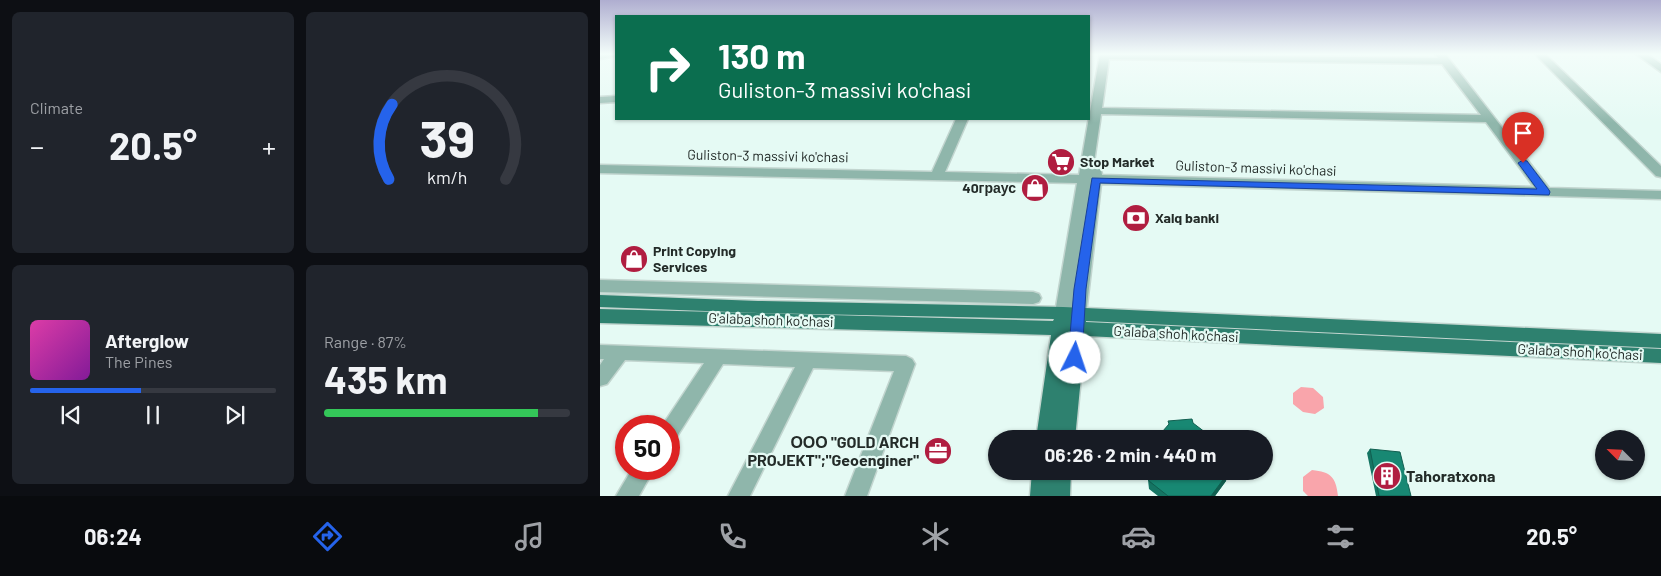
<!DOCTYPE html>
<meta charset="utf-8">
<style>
body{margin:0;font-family:Barlow,sans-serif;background:#20242c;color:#f1f3f6;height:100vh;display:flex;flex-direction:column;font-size:19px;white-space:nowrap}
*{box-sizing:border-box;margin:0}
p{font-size:16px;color:#9ea1a6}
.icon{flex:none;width:28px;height:28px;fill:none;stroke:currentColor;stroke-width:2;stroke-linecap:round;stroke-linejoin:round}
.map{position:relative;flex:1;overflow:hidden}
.panel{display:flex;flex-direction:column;gap:12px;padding:12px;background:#0d0f14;width:600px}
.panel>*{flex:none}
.guide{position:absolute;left:15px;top:15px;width:475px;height:105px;border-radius:0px;box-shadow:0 1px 4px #0004;background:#0b6e4f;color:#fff;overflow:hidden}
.needle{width:32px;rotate:294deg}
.tools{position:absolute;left:995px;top:430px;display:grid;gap:10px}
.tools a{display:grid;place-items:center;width:50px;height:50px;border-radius:50%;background:#171b24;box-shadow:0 1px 4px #0004;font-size:25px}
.speed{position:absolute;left:15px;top:415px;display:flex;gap:10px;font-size:25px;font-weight:700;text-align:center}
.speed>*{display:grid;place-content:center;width:65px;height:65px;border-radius:50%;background:#171b24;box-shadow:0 1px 4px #0004;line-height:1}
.speed .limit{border:8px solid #d22;background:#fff;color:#111}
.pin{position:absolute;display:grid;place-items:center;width:42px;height:42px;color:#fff;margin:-51px -21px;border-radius:50% 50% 50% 0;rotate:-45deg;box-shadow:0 0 5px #0007}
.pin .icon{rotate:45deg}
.me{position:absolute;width:55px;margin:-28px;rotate:4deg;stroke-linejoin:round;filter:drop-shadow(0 0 4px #0008)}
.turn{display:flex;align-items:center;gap:18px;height:105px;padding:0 20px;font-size:22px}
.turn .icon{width:65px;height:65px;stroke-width:2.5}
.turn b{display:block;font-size:35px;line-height:42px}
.big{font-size:38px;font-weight:700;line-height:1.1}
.panel .tile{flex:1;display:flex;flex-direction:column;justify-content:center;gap:8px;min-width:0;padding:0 18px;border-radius:8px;background:#20242c}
.panel .dial{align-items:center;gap:0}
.dial svg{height:130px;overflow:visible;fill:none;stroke:#363941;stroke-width:7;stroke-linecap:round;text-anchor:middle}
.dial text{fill:#f1f3f6;stroke:none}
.song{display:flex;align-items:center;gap:15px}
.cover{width:60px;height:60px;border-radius:8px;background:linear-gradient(135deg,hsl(320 70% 55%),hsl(290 70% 35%))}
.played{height:5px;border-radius:2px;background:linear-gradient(90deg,#2563eb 45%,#363941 45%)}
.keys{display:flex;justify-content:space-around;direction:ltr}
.heat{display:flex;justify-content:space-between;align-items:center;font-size:28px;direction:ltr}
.charge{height:8px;border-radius:4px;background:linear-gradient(90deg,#34c759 87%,#363941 0)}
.panel .tiles{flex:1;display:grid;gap:12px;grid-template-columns:repeat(2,1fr)}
.trip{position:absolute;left:388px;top:430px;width:285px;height:50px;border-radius:25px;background:#171b24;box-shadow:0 1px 4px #0004;font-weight:700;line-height:50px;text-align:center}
.dock{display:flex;height:80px;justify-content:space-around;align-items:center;background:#090b0e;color:#9ea1a6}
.dock .icon{width:35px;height:35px}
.dock .active{color:#2563eb}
.dock b{font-size:22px;color:#f1f3f6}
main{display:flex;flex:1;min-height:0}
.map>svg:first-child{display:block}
</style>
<main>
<section class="panel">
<div class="tiles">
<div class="tile"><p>Climate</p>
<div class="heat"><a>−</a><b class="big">20.5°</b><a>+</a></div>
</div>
<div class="tile dial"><svg viewBox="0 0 100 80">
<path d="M14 69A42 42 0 1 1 86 69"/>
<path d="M14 69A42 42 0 0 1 16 23" stroke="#2563eb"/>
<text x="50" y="56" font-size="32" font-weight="700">39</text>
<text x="50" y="72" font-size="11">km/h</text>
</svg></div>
<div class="tile">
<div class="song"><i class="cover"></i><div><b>Afterglow</b><p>The Pines</p></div></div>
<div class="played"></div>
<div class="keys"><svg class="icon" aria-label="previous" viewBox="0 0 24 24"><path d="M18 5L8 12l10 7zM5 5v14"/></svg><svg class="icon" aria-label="pause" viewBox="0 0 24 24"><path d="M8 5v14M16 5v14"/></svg><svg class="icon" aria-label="next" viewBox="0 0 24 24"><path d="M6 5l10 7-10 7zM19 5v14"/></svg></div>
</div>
<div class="tile"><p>Range · 87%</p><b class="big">435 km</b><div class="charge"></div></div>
</div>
</section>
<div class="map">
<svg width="1061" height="496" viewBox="0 0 1061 496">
<rect width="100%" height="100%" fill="#e5faf4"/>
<path fill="#f9a5ab" d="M 701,387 L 713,388 L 723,397 L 724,408 L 715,414 L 703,412 L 693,404 L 693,393 Z
M 712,470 C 731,472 736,477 738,496 L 708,496 L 703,491 L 703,477 Z"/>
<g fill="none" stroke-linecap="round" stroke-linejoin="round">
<defs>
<path id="minor" d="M 0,54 L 16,54 L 16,56 L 0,59 Z
M 500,54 L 838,58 L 835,54 L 845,54 L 949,188 L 1061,191 L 1061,199 L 501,184 L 486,314 L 484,319 L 478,320 L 472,319 L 470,315 L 463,319 L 457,318 L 455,313 L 477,183 L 0,173 L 0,165 L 332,172 L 356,119 L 368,119 L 345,172 L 479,175 ZM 509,59 L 842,64 L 881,115 L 502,108 ZM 501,114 L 886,122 L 934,187 L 502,175 L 501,169 L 493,169 Z
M 935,54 L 945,54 L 1061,166 L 1061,177 L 1056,176 Z
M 1036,54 L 1047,54 L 1061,64 L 1061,72 Z
M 16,96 L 16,102 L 0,103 L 0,97 Z
M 0,280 L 433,292 L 439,294 L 441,298 L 439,302 L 433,304 L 0,292 Z
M 0,345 L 306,356 L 312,359 L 315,364 L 267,496 L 245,496 L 294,371 L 213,368 L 150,496 L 128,496 L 195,367 L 123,364 L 76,438 L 69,441 L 69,426 L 62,426 L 104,363 L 25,360 L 7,384 L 0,386 L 0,365 L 4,359 L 0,359 Z
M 32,469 L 54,469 L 39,496 L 16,496 Z"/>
<path id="major" d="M 0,295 L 158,301 L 463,307 L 1061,334 L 1061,348 L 486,321 L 486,322 L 1061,349 L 1061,363 L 485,336 L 475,439 L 436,439 L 451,335 L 0,323 L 0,309 L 453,321 L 454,319 L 158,313 L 0,307 Z
M 432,471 L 471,471 L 470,496 L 430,496 Z"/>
</defs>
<use href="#minor" stroke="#c2d5cf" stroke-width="3"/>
<use href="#major" stroke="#c2d5cf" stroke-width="3"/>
<use href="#minor" fill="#8fb6ab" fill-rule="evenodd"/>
<use href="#major" fill="#2e816f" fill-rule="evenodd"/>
</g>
<path fill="#157563" d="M 770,449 L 811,496 L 776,496 L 767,453 Z
M 547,471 L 627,471 L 626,481 L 615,496 L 558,496 L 549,489 Z"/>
<path fill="#115f50" d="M 628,473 L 626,481 L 615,496 L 611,496 Z"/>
<path fill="#188873" stroke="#115f50" d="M 592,419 L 593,423 L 614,439 L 556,439 L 569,424 L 568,421 Z
M 770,449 L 800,452 L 811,496 L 779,496 Z
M 548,471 L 627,471 L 628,473 L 611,496 L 568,496 L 549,481 Z"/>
<linearGradient id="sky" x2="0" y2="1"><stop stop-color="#afaed0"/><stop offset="0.44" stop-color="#f3fdfa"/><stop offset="1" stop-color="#f3fdfa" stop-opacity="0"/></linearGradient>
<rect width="1061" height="123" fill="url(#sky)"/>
<path fill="#2563eb" stroke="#184099" d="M 923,160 L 927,161 L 949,190 L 950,192 L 949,195 L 500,183 L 486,289 L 482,358 L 480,362 L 475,364 L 470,362 L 468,358 L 474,289 L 492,178 L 937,189 L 918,163 Z"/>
<defs>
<symbol id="supermarket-disc" viewBox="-11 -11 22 22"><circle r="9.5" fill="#b01d40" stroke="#e5faf4"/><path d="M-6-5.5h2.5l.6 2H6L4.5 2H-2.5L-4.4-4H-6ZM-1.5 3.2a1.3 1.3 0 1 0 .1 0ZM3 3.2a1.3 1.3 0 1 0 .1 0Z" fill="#fff"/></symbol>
<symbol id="shop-disc" viewBox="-11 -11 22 22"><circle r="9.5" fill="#b01d40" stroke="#e5faf4"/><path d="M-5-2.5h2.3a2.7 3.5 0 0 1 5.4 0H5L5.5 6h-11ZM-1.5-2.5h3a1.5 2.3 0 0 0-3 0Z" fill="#fff"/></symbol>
<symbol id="bank-disc" viewBox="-11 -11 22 22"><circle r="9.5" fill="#b01d40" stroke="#e5faf4"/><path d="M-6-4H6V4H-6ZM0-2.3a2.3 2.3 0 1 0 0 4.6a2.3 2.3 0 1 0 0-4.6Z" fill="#fff"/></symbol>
<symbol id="office-disc" viewBox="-11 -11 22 22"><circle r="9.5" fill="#b01d40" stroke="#e5faf4"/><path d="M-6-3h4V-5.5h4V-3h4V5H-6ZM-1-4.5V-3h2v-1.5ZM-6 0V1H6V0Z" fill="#fff"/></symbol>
<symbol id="building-disc" viewBox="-11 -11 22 22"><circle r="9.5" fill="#b01d40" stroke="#e5faf4"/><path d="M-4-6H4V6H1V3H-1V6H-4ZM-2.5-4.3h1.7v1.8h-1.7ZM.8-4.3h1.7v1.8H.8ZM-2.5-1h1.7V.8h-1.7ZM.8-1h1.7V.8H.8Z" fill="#fff"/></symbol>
</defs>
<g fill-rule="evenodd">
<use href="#supermarket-disc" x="445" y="146" width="32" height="32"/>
<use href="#shop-disc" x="419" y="172" width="32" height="32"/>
<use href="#bank-disc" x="520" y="202" width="32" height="32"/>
<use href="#shop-disc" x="18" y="243" width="32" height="32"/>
<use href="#office-disc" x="322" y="435" width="32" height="32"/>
<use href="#building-disc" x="771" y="460" width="32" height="32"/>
</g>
<g text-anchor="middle" stroke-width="4.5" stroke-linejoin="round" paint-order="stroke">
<g font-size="14" fill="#232b28" stroke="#e5faf4">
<text transform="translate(168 156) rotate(1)" y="5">Guliston-3 massivi ko'chasi</text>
<text transform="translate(656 168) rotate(2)" y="5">Guliston-3 massivi ko'chasi</text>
<text transform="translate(171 320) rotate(2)" y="5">G'alaba shoh ko'chasi</text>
<text transform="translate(576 334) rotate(3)" y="5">G'alaba shoh ko'chasi</text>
<text transform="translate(980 352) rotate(3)" y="5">G'alaba shoh ko'chasi</text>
</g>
<g font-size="14" font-weight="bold" fill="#232b28" stroke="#e5faf4" text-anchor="start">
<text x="480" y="167">Stop Market</text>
<text x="416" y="193" text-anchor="end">40граус</text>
<text x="555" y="223">Xalq banki</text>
<text x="53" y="256">Print Copying<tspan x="53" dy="16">Services</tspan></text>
</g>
<g font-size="16" font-weight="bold" fill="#232b28" stroke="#e5faf4" text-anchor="end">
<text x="319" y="448">ООО "GOLD ARCH<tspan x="319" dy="18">PROJEKT";"Geoenginer"</tspan></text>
<text x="806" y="482" text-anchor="start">Tahoratxona</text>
</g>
</g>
</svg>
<div class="tools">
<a><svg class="needle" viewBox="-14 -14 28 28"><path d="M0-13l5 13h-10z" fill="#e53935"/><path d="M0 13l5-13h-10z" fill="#9ea1a6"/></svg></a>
</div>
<div class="speed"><div class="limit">50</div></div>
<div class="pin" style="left:923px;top:163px;background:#d93025"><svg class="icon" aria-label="arrive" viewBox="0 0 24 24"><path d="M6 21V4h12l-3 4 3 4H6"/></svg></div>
<svg class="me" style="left:475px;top:358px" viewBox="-20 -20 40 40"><circle r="19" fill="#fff"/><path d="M0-13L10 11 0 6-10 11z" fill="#2563eb"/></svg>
<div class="trip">06:26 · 2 min · 440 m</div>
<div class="guide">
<div class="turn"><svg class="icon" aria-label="right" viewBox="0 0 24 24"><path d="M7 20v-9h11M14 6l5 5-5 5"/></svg><div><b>130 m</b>Guliston-3 massivi ko'chasi</div></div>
</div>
</div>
</main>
<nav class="dock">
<b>06:24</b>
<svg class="icon active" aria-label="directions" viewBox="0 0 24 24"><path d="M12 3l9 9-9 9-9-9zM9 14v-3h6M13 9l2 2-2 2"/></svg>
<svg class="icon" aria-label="music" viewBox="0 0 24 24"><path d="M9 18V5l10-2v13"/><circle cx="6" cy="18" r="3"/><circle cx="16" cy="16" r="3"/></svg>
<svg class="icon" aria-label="phone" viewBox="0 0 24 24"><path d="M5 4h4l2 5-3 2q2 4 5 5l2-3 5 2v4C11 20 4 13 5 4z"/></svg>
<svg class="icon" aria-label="climate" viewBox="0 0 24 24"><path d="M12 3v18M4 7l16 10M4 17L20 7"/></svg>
<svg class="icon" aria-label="car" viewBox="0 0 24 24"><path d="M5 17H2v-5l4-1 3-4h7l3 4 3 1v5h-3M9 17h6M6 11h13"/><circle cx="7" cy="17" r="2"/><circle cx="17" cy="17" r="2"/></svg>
<svg class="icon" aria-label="filters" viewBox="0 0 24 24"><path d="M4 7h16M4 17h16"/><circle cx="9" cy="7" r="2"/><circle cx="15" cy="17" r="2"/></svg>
<b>20.5°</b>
</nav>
